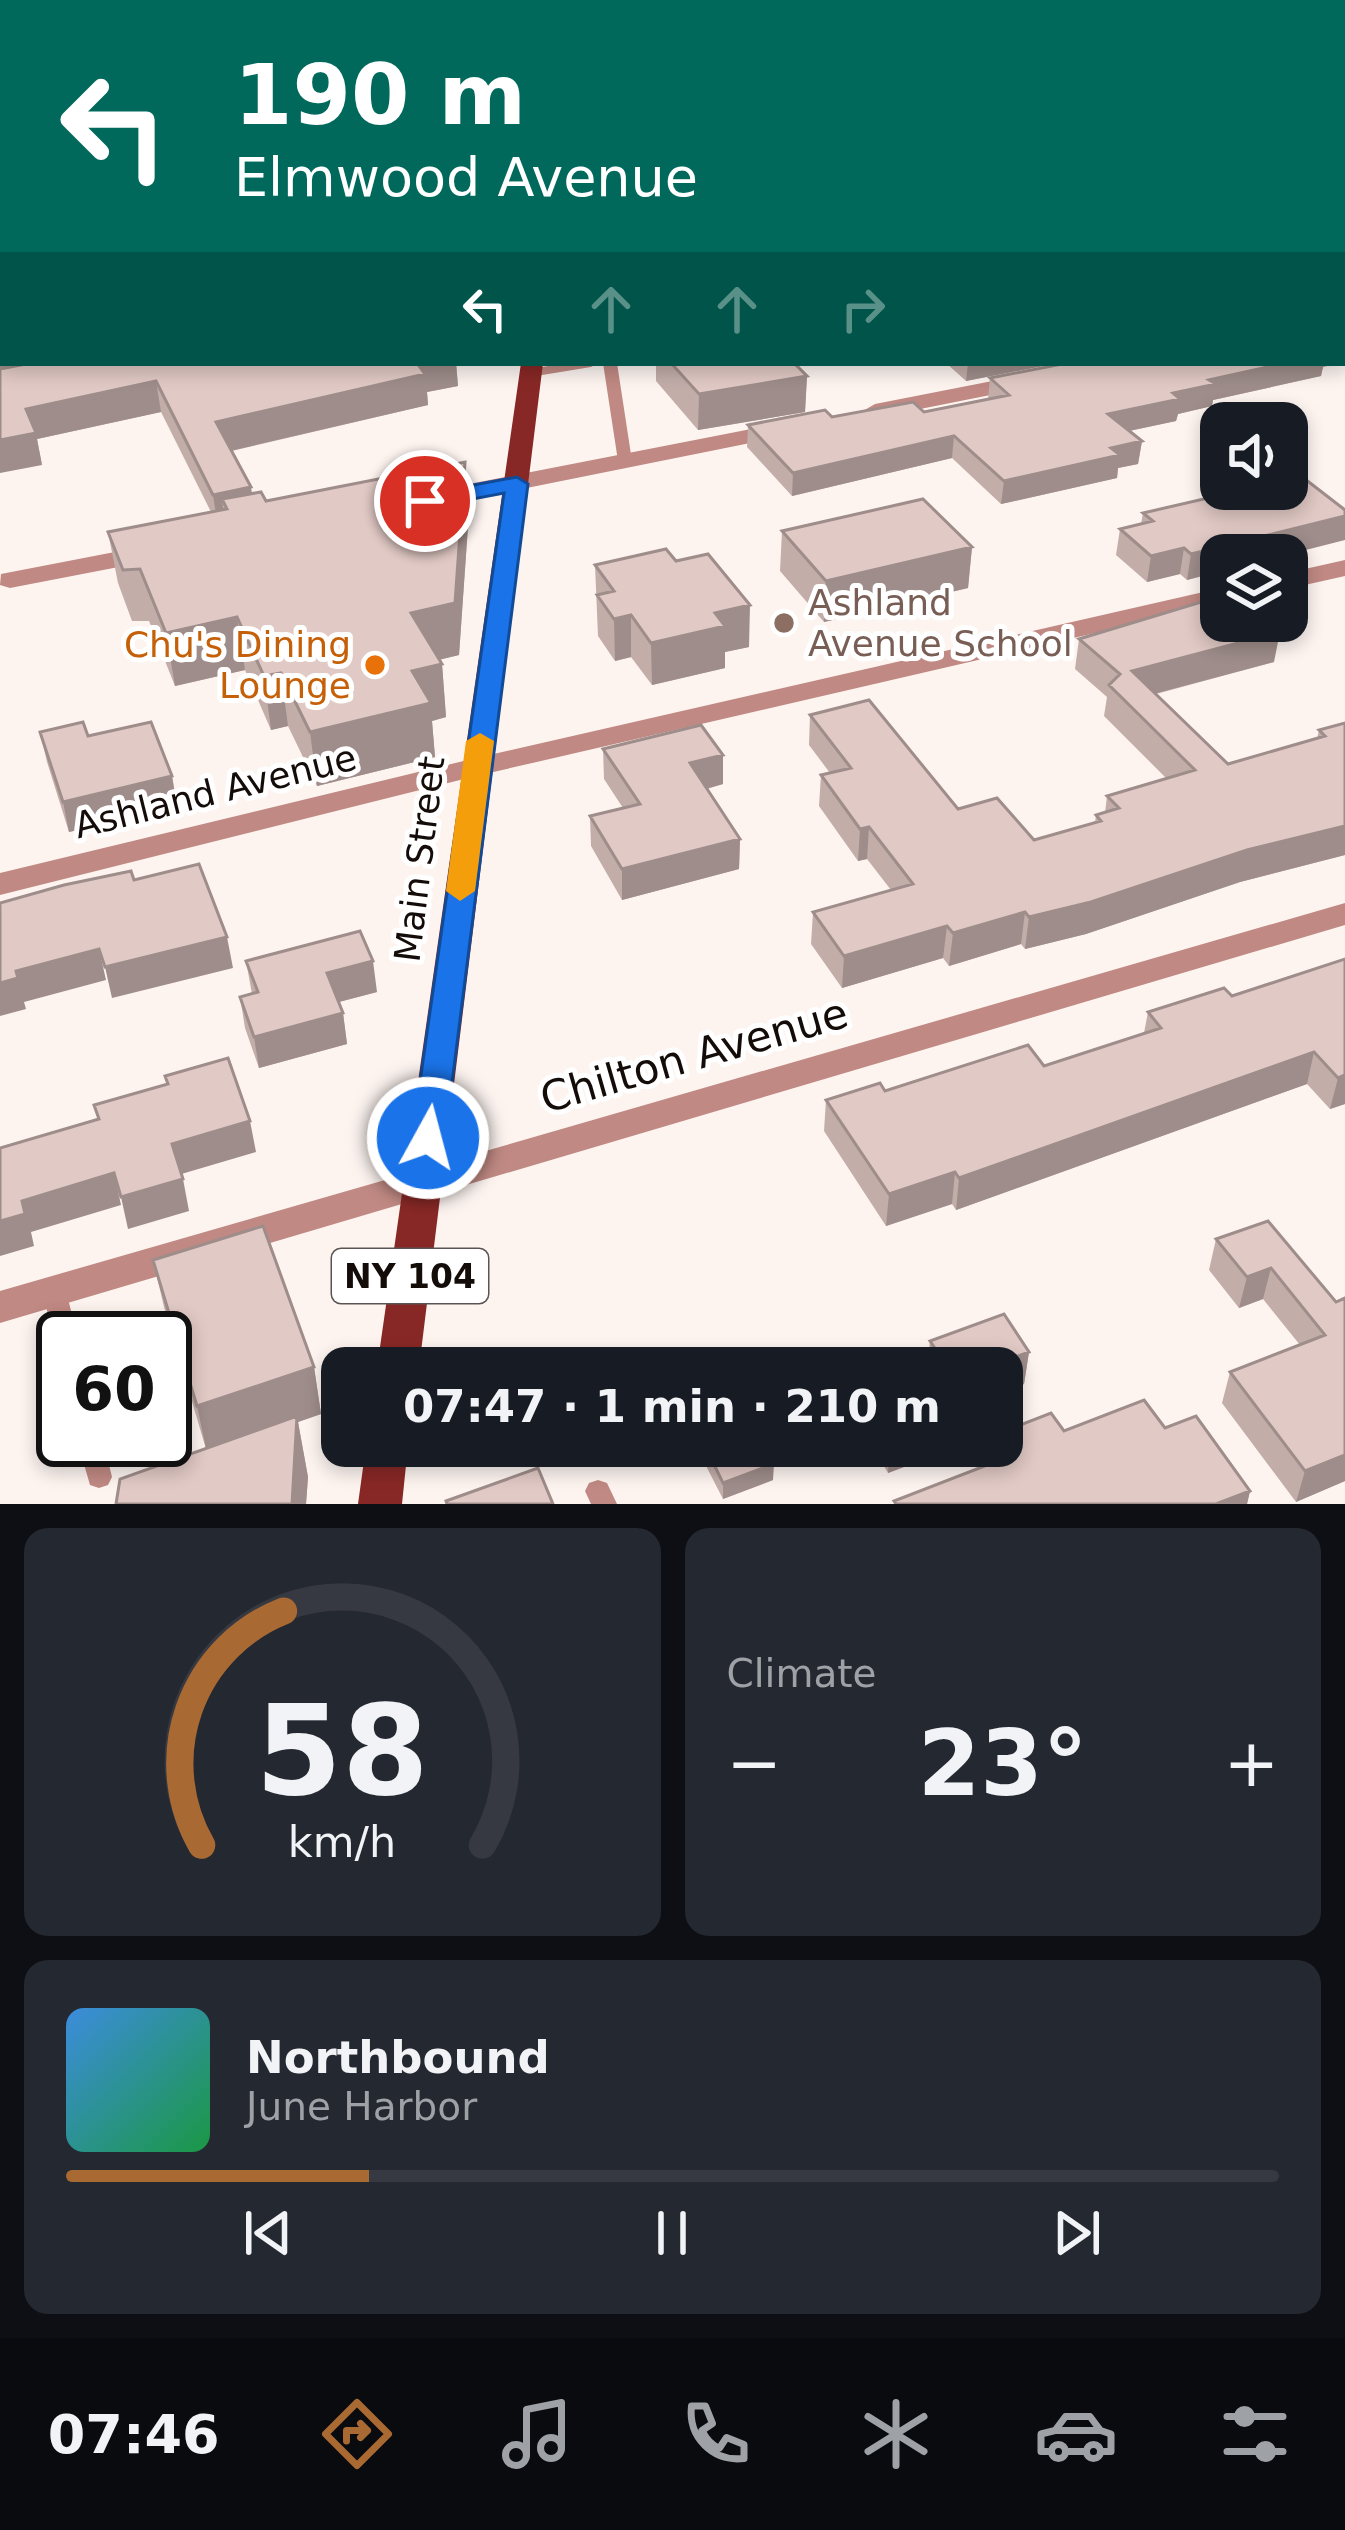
<!DOCTYPE html>
<meta charset="utf-8">
<style>
body{margin:0;font-family:"DejaVu Sans",sans-serif;background:#242831;color:#f1f3f6;height:100vh;display:flex;flex-direction:column;font-size:45px;white-space:nowrap}
*{box-sizing:border-box;margin:0}
p{font-size:39px;color:#9ea1a6}
.icon{flex:none;width:66px;height:66px;fill:none;stroke:currentColor;stroke-width:2;stroke-linecap:round;stroke-linejoin:round}
.map{position:relative;height:1504px;overflow:hidden}
.panel{display:flex;flex-direction:column;gap:24px;padding:24px;background:#0d0f14;flex:1}
.panel>*{flex:none}
.banner{position:absolute;left:0px;top:0px;width:1347px;height:366px;box-shadow:0 6px 18px #0003;background:#00695c;color:#fff;overflow:hidden}
.fabs{position:absolute;left:1200px;top:402px;display:grid;gap:24px}
.fabs a{display:grid;place-items:center;width:108px;height:108px;border-radius:24px;background:#171b24;box-shadow:0 6px 18px #0003;font-size:60px}
.speed{position:absolute;left:36px;top:1311px;display:flex;gap:24px;font-size:60px;font-weight:700;text-align:center}
.speed>*{display:grid;place-content:center;width:156px;height:156px;border-radius:50%;background:#171b24;box-shadow:0 6px 18px #0003;line-height:1}
.speed .limit{border:6px solid #111;border-radius:18px;background:#fff;color:#111}
.pin{position:absolute;display:grid;place-items:center;width:102px;height:102px;color:#fff;margin:-51px;border:6px solid #fff;border-radius:50%;box-shadow:0 3px 12px #0007}
.me{position:absolute;width:132px;margin:-66px;rotate:7deg;stroke-linejoin:round;filter:drop-shadow(0 0 9px #0008)}
.turn{display:flex;align-items:center;gap:42px;height:252px;padding:0 36px;font-size:54px}
.turn .icon{width:156px;height:156px;stroke-width:2.5}
.turn b{display:block;font-size:84px;line-height:102px}
.lanes{display:flex;align-items:center;height:114px;padding:0 36px;background:#0003;justify-content:center;gap:60px;direction:ltr}
.lanes .off{opacity:.35}
.big{font-size:90px;font-weight:700;line-height:1.1}
.panel .tile{flex:1;display:flex;flex-direction:column;justify-content:center;gap:18px;min-width:0;padding:0 42px;border-radius:24px;background:#242831}
.panel .dial{align-items:center;gap:0}
.dial svg{height:312px;overflow:visible;fill:none;stroke:#363941;stroke-width:7;stroke-linecap:round;text-anchor:middle}
.dial text{fill:#f1f3f6;stroke:none}
.song{display:flex;align-items:center;gap:36px}
.cover{width:144px;height:144px;border-radius:18px;background:linear-gradient(135deg,hsl(210 70% 55%),hsl(140 70% 35%))}
.played{height:12px;border-radius:6px;background:linear-gradient(90deg,#a96932 25%,#363941 25%)}
.keys{display:flex;justify-content:space-around;direction:ltr}
.heat{display:flex;justify-content:space-between;align-items:center;font-size:66px;direction:ltr}
.panel .tiles{flex:1;display:grid;gap:24px;grid-template-columns:1fr 1fr}
.tile:last-child{grid-column:span 2}
.trip{position:absolute;left:321px;top:1347px;width:702px;height:120px;border-radius:24px;background:#171b24;box-shadow:0 6px 18px #0003;font-weight:700;line-height:120px;text-align:center}
.menu{display:flex;height:192px;justify-content:space-around;align-items:center;background:#090b0e;color:#9ea1a6}
.menu .icon{width:84px;height:84px}
.menu .active{color:#a96932}
.menu b{font-size:54px;color:#f1f3f6}
.map>svg:first-child{display:block}
</style>
<div class="map">
<svg width="1345" height="1504" viewBox="0 0 1345 1504">
<rect width="100%" height="100%" fill="#fdf4f0"/>
<g fill="none" stroke-linecap="round" stroke-linejoin="round">
<path fill="#c08983" fill-rule="evenodd" d="M 75,0 L 85,0 L 88,3 L 78,3 Z
M 291,0 L 301,0 L 304,3 L 294,3 Z
M 432,0 L 442,0 L 442,3 L 432,3 Z
M 512,0 L 522,0 L 522,3 L 512,3 Z
M 767,0 L 779,0 L 782,3 L 770,3 Z
M 1344,222 L 1345,222 L 1345,230 L 1344,230 Z
M 566,363 L 598,363 L 591,367 L 530,377 L 523,373 L 530,369 Z
M 603,363 L 617,363 L 632,461 L 625,465 L 618,461 Z
M 54,1281 L 62,1284 L 66,1291 L 78,1338 L 63,1338 L 63,1347 L 57,1345 L 54,1338 L 42,1291 L 46,1284 Z
M 77,1440 L 103,1440 L 112,1477 L 108,1485 L 99,1488 L 90,1485 Z
M 598,1480 L 607,1483 L 617,1504 L 591,1504 L 585,1491 L 589,1483 Z"/>
<path fill="#c08983" fill-rule="evenodd" d="M 243,0 L 260,0 L 262,3 L 245,3 Z
M 0,152 L 3,153 L 3,169 L 0,168 Z
M 3,212 L 3,224 L 0,225 L 0,213 Z
M 1344,310 L 1345,310 L 1345,324 L 1344,324 Z
M 1028,374 L 1036,376 L 1036,386 L 875,418 L 863,411 L 875,404 Z
M 787,422 L 795,424 L 795,434 L 428,508 L 415,500 L 428,492 Z
M 151,545 L 164,553 L 160,559 L 10,588 L 0,585 L 1,574 Z
M 1345,560 L 1345,576 L 1287,589 L 1287,573 Z
M 1221,588 L 1221,604 L 476,776 L 0,895 L 0,873 L 476,758 Z
M 1345,903 L 1345,925 L 0,1323 L 0,1291 Z"/>
<path fill="#882826" fill-rule="evenodd" d="M 579,0 L 595,0 L 595,3 L 579,3 Z
M 521,363 L 543,363 L 419,1368 L 377,1368 Z
M 366,1446 L 408,1446 L 402,1504 L 358,1504 Z"/>
</g>
<path fill="#c2ada9" d="M 0,0 L 3,3 L 3,63 L 0,58 Z
M 786,0 L 1345,0 L 1345,197 L 1344,3 L 791,3 Z
M 3,363 L 456,363 L 458,386 L 427,392 L 428,405 L 232,451 L 252,493 L 266,501 L 465,462 L 469,512 L 459,655 L 439,660 L 442,664 L 446,717 L 432,721 L 435,757 L 317,786 L 288,726 L 271,730 L 245,670 L 175,686 L 149,621 L 132,621 L 118,583 L 108,532 L 211,512 L 161,412 L 37,439 L 42,465 Z
M 656,363 L 799,363 L 798,367 L 807,376 L 805,412 L 698,430 L 656,381 Z
M 946,363 L 1058,363 L 966,381 Z
M 1323,367 L 1321,376 L 1213,400 L 1212,406 L 1178,414 L 1176,421 L 1129,431 L 1142,441 L 1138,464 L 1118,468 L 1117,478 L 1001,504 L 952,458 L 792,496 L 747,447 L 748,425 L 832,417 L 924,412 L 988,399 L 990,378 Z
M 1143,513 L 1221,555 L 1221,571 L 1187,580 L 1180,574 L 1147,582 L 1116,555 L 1120,529 L 1141,524 Z
M 782,531 L 972,547 L 968,588 L 824,622 L 780,571 Z
M 595,565 L 749,647 L 725,652 L 725,668 L 652,685 L 631,657 L 615,661 L 598,636 Z
M 1079,639 L 1274,662 L 1156,694 L 1228,764 L 1317,739 L 1319,730 L 1345,723 L 1345,855 L 1240,882 L 1086,934 L 1025,949 L 1021,944 L 949,966 L 943,958 L 842,988 L 811,944 L 813,912 L 891,890 L 867,859 L 858,861 L 819,806 L 821,775 L 830,773 L 809,745 L 810,715 L 958,809 L 1034,840 L 1095,823 L 1096,815 L 1105,813 L 1107,796 L 1167,779 L 1104,716 L 1107,697 L 1075,669 Z
M 40,732 L 172,776 L 177,806 L 69,832 L 47,762 Z
M 603,749 L 723,784 L 707,789 L 740,839 L 739,869 L 622,900 L 591,846 L 590,816 L 623,808 L 604,779 Z
M 1345,959 L 1345,1104 L 1330,1109 L 1307,1084 L 956,1210 L 952,1204 L 886,1226 L 824,1131 L 826,1100 L 1044,1066 L 1144,1033 L 1148,1012 L 1232,996 Z
M 246,961 L 377,992 L 339,1002 L 343,1013 L 347,1044 L 259,1068 L 245,1028 L 240,997 L 252,994 Z
M 1216,1239 L 1336,1302 L 1345,1298 L 1345,1481 L 1296,1502 L 1222,1403 L 1230,1372 L 1300,1345 L 1263,1299 L 1239,1308 L 1209,1270 Z
M 153,1260 L 314,1367 L 321,1414 L 298,1422 L 308,1477 L 306,1504 L 116,1504 L 206,1449 L 164,1307 Z
M 930,1341 L 1029,1352 L 1024,1384 L 1002,1392 L 1002,1368 L 928,1357 Z
M 1165,1428 L 1250,1491 L 1247,1504 L 894,1504 L 894,1501 L 989,1464 L 992,1446 L 1002,1446 L 1064,1431 Z
M 703,1446 L 765,1446 L 773,1480 L 723,1499 L 703,1460 Z
M 872,1446 L 942,1446 L 941,1453 L 888,1473 Z"/>
<path fill="#9e8d8a" d="M 3,346 L 3,363 L 28,363 L 0,378 L 0,347 Z
M 417,363 L 456,363 L 458,386 L 427,392 L 428,405 L 221,453 L 216,422 Z
M 968,363 L 1058,363 L 966,381 Z
M 1286,363 L 1340,363 L 1323,367 L 1321,376 L 1213,400 L 1212,406 L 1178,414 L 1176,421 L 1105,436 L 1108,414 L 1209,380 Z
M 807,376 L 805,412 L 698,430 L 699,394 Z
M 156,381 L 161,412 L 37,439 L 42,465 L 0,473 L 0,440 L 26,409 Z
M 954,436 L 952,458 L 792,496 L 793,473 Z
M 1142,441 L 1138,464 L 1118,468 L 1117,478 L 1001,504 L 1004,481 L 1111,448 Z
M 465,462 L 469,512 L 459,655 L 416,665 L 411,613 Z
M 251,487 L 256,520 L 227,509 L 222,499 L 225,525 L 218,527 L 213,495 Z
M 1345,516 L 1345,540 L 1286,555 L 1221,555 L 1221,571 L 1187,580 L 1191,554 Z
M 972,547 L 968,588 L 824,622 L 826,581 Z
M 1184,548 L 1180,574 L 1147,582 L 1151,556 Z
M 750,605 L 749,647 L 725,652 L 725,668 L 652,685 L 651,643 L 715,613 Z
M 631,615 L 631,657 L 615,661 L 614,619 Z
M 237,617 L 245,670 L 175,686 L 166,633 Z
M 1280,632 L 1274,662 L 1127,701 L 1132,671 Z
M 442,664 L 446,717 L 432,721 L 435,757 L 317,786 L 310,732 L 412,671 Z
M 281,673 L 288,726 L 271,730 L 264,676 Z
M 723,755 L 723,784 L 690,793 L 690,763 Z
M 172,776 L 177,806 L 69,832 L 63,802 Z
M 1345,826 L 1345,855 L 1240,882 L 1086,934 L 1025,949 L 1029,917 L 1247,850 Z
M 869,827 L 867,859 L 858,861 L 860,829 Z
M 740,839 L 739,869 L 622,900 L 622,869 Z
M 1025,912 L 1021,944 L 949,966 L 953,933 Z
M 947,926 L 943,958 L 842,988 L 844,956 Z
M 227,937 L 233,968 L 112,998 L 105,967 Z
M 99,949 L 106,980 L 24,1002 L 26,1009 L 0,1016 L 0,983 L 16,971 Z
M 373,961 L 377,992 L 331,1004 L 327,973 Z
M 343,1013 L 347,1044 L 259,1068 L 254,1037 Z
M 1314,1052 L 1307,1084 L 956,1210 L 959,1178 Z
M 1345,1075 L 1345,1104 L 1330,1109 L 1338,1078 Z
M 250,1121 L 256,1152 L 178,1175 L 172,1144 Z
M 955,1172 L 952,1204 L 886,1226 L 889,1194 Z
M 114,1173 L 121,1205 L 31,1232 L 34,1246 L 0,1256 L 0,1221 L 22,1201 Z
M 183,1179 L 189,1211 L 128,1229 L 121,1197 Z
M 1271,1268 L 1263,1299 L 1239,1308 L 1247,1277 Z
M 1029,1352 L 1024,1384 L 1002,1392 L 1002,1368 L 986,1368 Z
M 314,1367 L 321,1414 L 298,1422 L 308,1477 L 306,1504 L 292,1504 L 207,1453 L 197,1406 Z
M 890,1446 L 942,1446 L 941,1453 L 888,1473 Z
M 1345,1455 L 1345,1481 L 1296,1502 L 1305,1471 Z
M 774,1464 L 773,1480 L 723,1499 L 723,1483 Z
M 1250,1491 L 1247,1504 L 1216,1504 Z"/>
<path fill="#e1c9c5" stroke="#9e8d8a" stroke-width="3" d="M 0,0 L 48,0 L 50,3 L 3,3 L 3,46 L 0,41 Z
M 159,0 L 220,0 L 223,3 L 159,3 L 161,3 Z
M 454,0 L 498,0 L 497,3 L 453,3 Z
M 621,0 L 725,0 L 725,3 L 621,3 Z
M 809,0 L 1345,0 L 1345,27 L 1344,3 L 814,3 Z
M 1344,38 L 1345,39 L 1345,102 L 1344,102 Z
M 1344,118 L 1345,119 L 1345,178 L 1344,178 Z
M 3,298 L 3,346 L 0,347 L 0,299 Z
M 31,363 L 419,363 L 417,363 L 425,374 L 216,422 L 251,487 L 213,495 L 156,381 L 26,409 L 36,433 L 0,440 L 0,369 Z
M 671,363 L 794,363 L 807,376 L 699,394 Z
M 1067,363 L 1286,363 L 1209,380 L 1216,384 L 1173,393 L 1180,399 L 1108,414 L 1142,441 L 1111,448 L 1120,455 L 1004,481 L 954,436 L 793,473 L 748,425 L 825,410 L 832,417 L 913,402 L 924,412 L 1009,395 L 990,378 Z
M 465,462 L 455,603 L 411,613 L 442,664 L 412,671 L 431,703 L 310,732 L 281,673 L 264,676 L 237,617 L 166,633 L 140,569 L 123,570 L 108,532 L 227,509 L 222,499 L 261,492 L 266,501 Z
M 1301,476 L 1345,510 L 1345,516 L 1191,554 L 1184,548 L 1151,556 L 1120,529 L 1153,521 L 1143,513 L 1247,489 L 1287,489 L 1287,480 Z
M 923,499 L 972,547 L 826,581 L 782,531 Z
M 666,549 L 676,561 L 708,554 L 750,605 L 715,613 L 725,626 L 651,643 L 631,615 L 614,619 L 597,595 L 614,591 L 595,565 Z
M 1221,596 L 1221,621 L 1267,621 L 1280,632 L 1132,671 L 1228,764 L 1325,736 L 1319,730 L 1345,723 L 1345,826 L 1247,850 L 1091,902 L 1029,917 L 1025,912 L 953,933 L 947,926 L 844,956 L 813,912 L 913,884 L 869,827 L 860,829 L 821,775 L 851,768 L 810,715 L 869,700 L 958,809 L 997,798 L 1034,840 L 1101,821 L 1096,815 L 1119,808 L 1107,796 L 1195,770 L 1109,685 L 1120,674 L 1079,639 Z
M 83,722 L 88,736 L 151,722 L 172,776 L 63,802 L 40,732 Z
M 701,725 L 723,755 L 690,763 L 740,839 L 622,869 L 590,816 L 640,804 L 603,749 Z
M 199,864 L 227,937 L 105,967 L 99,949 L 16,971 L 18,978 L 0,983 L 0,903 L 64,885 L 131,871 L 134,880 Z
M 360,931 L 373,961 L 327,973 L 343,1013 L 254,1037 L 240,997 L 258,992 L 246,961 Z
M 1345,959 L 1345,1075 L 1338,1078 L 1314,1052 L 959,1178 L 955,1172 L 889,1194 L 826,1100 L 880,1083 L 885,1091 L 1028,1045 L 1044,1066 L 1161,1028 L 1148,1012 L 1224,988 L 1232,996 Z
M 228,1058 L 250,1121 L 172,1144 L 183,1179 L 121,1197 L 114,1173 L 22,1201 L 25,1214 L 0,1221 L 0,1148 L 99,1119 L 94,1105 L 168,1084 L 165,1076 Z
M 1268,1221 L 1336,1302 L 1345,1298 L 1345,1455 L 1305,1471 L 1230,1372 L 1325,1335 L 1271,1268 L 1247,1277 L 1216,1239 Z
M 263,1226 L 314,1367 L 197,1406 L 153,1260 Z
M 1004,1314 L 1029,1352 L 986,1368 L 899,1368 L 939,1354 L 930,1341 Z
M 1144,1400 L 1165,1428 L 1196,1416 L 1250,1491 L 1216,1504 L 896,1504 L 894,1501 L 1008,1457 L 1001,1446 L 1002,1432 L 1051,1413 L 1064,1431 Z
M 297,1416 L 292,1504 L 116,1504 L 120,1479 Z
M 705,1446 L 765,1446 L 774,1464 L 723,1483 Z
M 538,1468 L 553,1504 L 447,1504 L 446,1501 Z"/>
<path fill="#1a73e8" stroke="#114b97" stroke-width="3" d="M 517,477 L 528,484 L 445,1138 L 440,1147 L 428,1150 L 416,1147 L 412,1138 L 504,493 L 425,508 L 413,501 L 425,494 Z"/>
<path fill="#f59e0b" d="M 480,733 L 494,741 L 475,891 L 460,901 L 446,891 L 466,741 Z"/>
<circle fill="#8d6e63" stroke="#fff" stroke-width="4.5" cx="784" cy="623" r="12"/>
<circle fill="#e8710a" stroke="#fff" stroke-width="4.5" cx="375" cy="665" r="12"/>
<g text-anchor="middle" stroke-width="10" stroke-linejoin="round" paint-order="stroke">
<rect fill="#fff" stroke="#5a5553" stroke-width="3" x="332" y="1249" width="156" height="54" rx="9"/>
<g font-size="33" font-weight="bold" fill="#130c09">
<text x="410" y="1288">NY 104</text>
</g>
<g font-size="36" fill="#785e54" stroke="#fff" text-anchor="start">
<text x="808" y="615">Ashland<tspan x="808" dy="41">Avenue School</tspan></text>
</g>
<g font-size="36" fill="#c56008" stroke="#fff" text-anchor="end">
<text x="351" y="657">Chu's Dining<tspan x="351" dy="41">Lounge</tspan></text>
</g>
<g font-size="36" fill="#130c09" stroke="#fff">
<text transform="translate(215 791) rotate(-14)" y="13">Ashland Avenue</text>
<text transform="translate(419 859) rotate(-83)" y="13">Main Street</text>
</g>
<g font-size="42" fill="#130c09" stroke="#fff">
<text transform="translate(694 1055) rotate(-16)" y="15">Chilton Avenue</text>
</g>
</g>
</svg>
<div class="fabs">
<a><svg class="icon" aria-label="sound" viewBox="0 0 24 24"><path d="M4 9h4l5-4v14l-5-4H4zM17 9q2 3 0 6"/></svg></a>
<a><svg class="icon" aria-label="layers" viewBox="0 0 24 24"><path d="M12 4l9 5-9 5-9-5zM3 14l9 5 9-5"/></svg></a>
</div>
<div class="speed"><div class="limit">60</div></div>
<div class="pin" style="left:425px;top:501px;background:#d93025"><svg class="icon" aria-label="arrive" viewBox="0 0 24 24"><path d="M6 21V4h12l-3 4 3 4H6"/></svg></div>
<svg class="me" style="left:428px;top:1138px" viewBox="-20 -20 40 40"><circle r="17" fill="#1a73e8" stroke="#fff" stroke-width="3"/><path d="M0-11L8 9 0 5-8 9z" fill="#fff"/></svg>
<div class="trip">07:47 · 1 min · 210 m</div>
<div class="banner">
<div class="turn"><svg class="icon" aria-label="left" viewBox="0 0 24 24"><path d="M17 20v-9H6M10 6l-5 5 5 5"/></svg><div><b>190 m</b>Elmwood Avenue</div></div>
<div class="lanes"><svg class="icon" aria-label="left" viewBox="0 0 24 24"><path d="M17 20v-9H6M10 6l-5 5 5 5"/></svg><svg class="icon off" aria-label="ahead" viewBox="0 0 24 24"><path d="M12 20V5M6 11l6-6 6 6"/></svg><svg class="icon off" aria-label="ahead" viewBox="0 0 24 24"><path d="M12 20V5M6 11l6-6 6 6"/></svg><svg class="icon off" aria-label="right" viewBox="0 0 24 24"><path d="M7 20v-9h11M14 6l5 5-5 5"/></svg></div>
</div>
</div>
<section class="panel">
<div class="tiles">
<div class="tile dial"><svg viewBox="0 0 100 80">
<path d="M14 69A42 42 0 1 1 86 69"/>
<path d="M14 69A42 42 0 0 1 35 9" stroke="#a96932"/>
<text x="50" y="56" font-size="32" font-weight="700">58</text>
<text x="50" y="72" font-size="11">km/h</text>
</svg></div>
<div class="tile"><p>Climate</p>
<div class="heat"><a>−</a><b class="big">23°</b><a>+</a></div>
</div>
<div class="tile">
<div class="song"><i class="cover"></i><div><b>Northbound</b><p>June Harbor</p></div></div>
<div class="played"></div>
<div class="keys"><svg class="icon" aria-label="previous" viewBox="0 0 24 24"><path d="M18 5L8 12l10 7zM5 5v14"/></svg><svg class="icon" aria-label="pause" viewBox="0 0 24 24"><path d="M8 5v14M16 5v14"/></svg><svg class="icon" aria-label="next" viewBox="0 0 24 24"><path d="M6 5l10 7-10 7zM19 5v14"/></svg></div>
</div>
</div>
</section>
<nav class="menu">
<b>07:46</b>
<svg class="icon active" aria-label="directions" viewBox="0 0 24 24"><path d="M12 3l9 9-9 9-9-9zM9 14v-3h6M13 9l2 2-2 2"/></svg>
<svg class="icon" aria-label="music" viewBox="0 0 24 24"><path d="M9 18V5l10-2v13"/><circle cx="6" cy="18" r="3"/><circle cx="16" cy="16" r="3"/></svg>
<svg class="icon" aria-label="phone" viewBox="0 0 24 24"><path d="M5 4h4l2 5-3 2q2 4 5 5l2-3 5 2v4C11 20 4 13 5 4z"/></svg>
<svg class="icon" aria-label="climate" viewBox="0 0 24 24"><path d="M12 3v18M4 7l16 10M4 17L20 7"/></svg>
<svg class="icon" aria-label="car" viewBox="0 0 24 24"><path d="M5 17H2v-5l4-1 3-4h7l3 4 3 1v5h-3M9 17h6M6 11h13"/><circle cx="7" cy="17" r="2"/><circle cx="17" cy="17" r="2"/></svg>
<svg class="icon" aria-label="filters" viewBox="0 0 24 24"><path d="M4 7h16M4 17h16"/><circle cx="9" cy="7" r="2"/><circle cx="15" cy="17" r="2"/></svg>
</nav>
